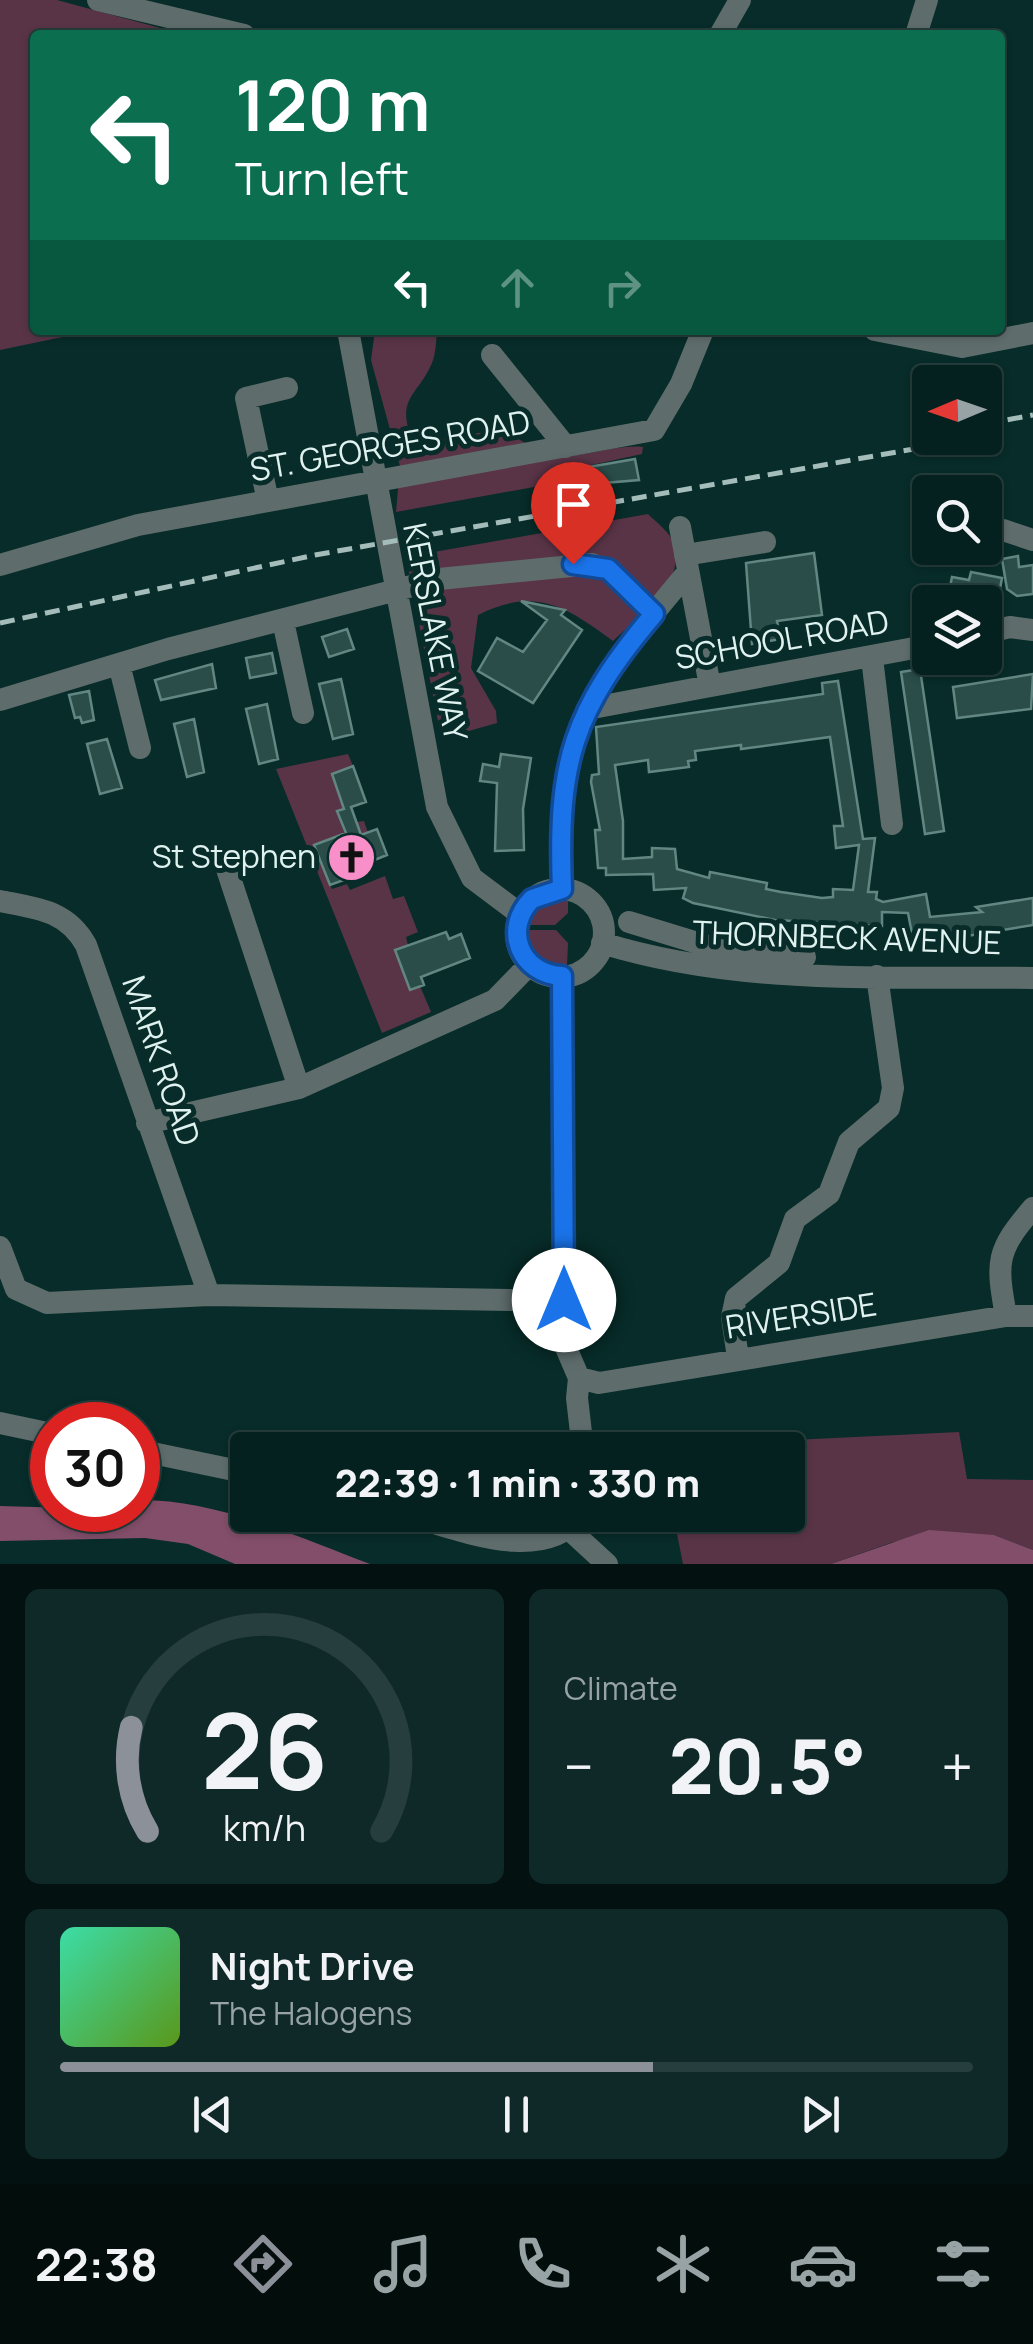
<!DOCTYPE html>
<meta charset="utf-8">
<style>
body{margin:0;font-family:Manrope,sans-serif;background:#0e2928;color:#f1f3f6;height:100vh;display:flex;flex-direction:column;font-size:38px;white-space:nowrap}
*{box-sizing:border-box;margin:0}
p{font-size:32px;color:#97a3a4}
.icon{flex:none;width:55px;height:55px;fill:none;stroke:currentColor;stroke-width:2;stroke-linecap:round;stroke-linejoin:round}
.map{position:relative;height:1564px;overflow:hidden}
.sheet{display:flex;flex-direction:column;gap:25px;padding:25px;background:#031211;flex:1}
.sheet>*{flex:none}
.guide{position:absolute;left:30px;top:30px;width:975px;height:305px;border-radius:10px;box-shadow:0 2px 8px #0004,0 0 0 2px #263e3d;background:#0b6e4f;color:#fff;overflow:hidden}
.needle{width:65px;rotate:268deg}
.controls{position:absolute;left:912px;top:365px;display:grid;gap:20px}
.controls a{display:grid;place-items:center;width:90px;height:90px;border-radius:10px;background:#05211f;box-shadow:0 2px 8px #0004,0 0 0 2px #263e3d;font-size:50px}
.speed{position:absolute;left:30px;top:1402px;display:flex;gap:20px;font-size:50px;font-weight:700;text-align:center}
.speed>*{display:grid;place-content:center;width:130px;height:130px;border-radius:50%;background:#05211f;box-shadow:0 2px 8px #0004,0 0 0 2px #263e3d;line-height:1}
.speed .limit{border:15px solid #d22;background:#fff;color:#111}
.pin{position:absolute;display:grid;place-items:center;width:85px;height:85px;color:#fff;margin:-102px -42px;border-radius:50% 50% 50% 0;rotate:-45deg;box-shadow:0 0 10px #0007}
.pin .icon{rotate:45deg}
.me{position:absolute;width:110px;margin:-55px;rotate:0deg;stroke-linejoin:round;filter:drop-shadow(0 0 8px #0008)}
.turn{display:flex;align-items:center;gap:35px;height:210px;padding:0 40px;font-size:45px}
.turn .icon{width:130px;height:130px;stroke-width:2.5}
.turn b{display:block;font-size:70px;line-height:85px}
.lanes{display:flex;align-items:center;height:95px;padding:0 40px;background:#0003;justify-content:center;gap:50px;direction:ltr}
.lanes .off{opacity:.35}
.big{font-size:75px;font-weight:800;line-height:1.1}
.sheet .card{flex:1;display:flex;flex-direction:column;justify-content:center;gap:15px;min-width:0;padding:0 35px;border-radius:15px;background:#0e2928}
.sheet .dial{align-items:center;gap:0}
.dial svg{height:260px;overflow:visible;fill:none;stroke:#263e3d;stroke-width:7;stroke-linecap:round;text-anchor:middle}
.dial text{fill:#f1f3f6;stroke:none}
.song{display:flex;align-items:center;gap:30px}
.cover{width:120px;height:120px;border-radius:15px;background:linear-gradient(135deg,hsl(160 70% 55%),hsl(90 70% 35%))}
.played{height:10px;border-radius:5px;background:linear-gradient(90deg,#8c9099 65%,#263e3d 65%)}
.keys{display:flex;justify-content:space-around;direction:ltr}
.heat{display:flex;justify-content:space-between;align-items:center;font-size:55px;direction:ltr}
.sheet .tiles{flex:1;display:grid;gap:25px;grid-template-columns:1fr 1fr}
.card:last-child{grid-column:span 2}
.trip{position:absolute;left:230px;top:1432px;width:575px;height:100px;border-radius:10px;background:#05211f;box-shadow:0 2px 8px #0004,0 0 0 2px #263e3d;font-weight:800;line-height:100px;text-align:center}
.menu{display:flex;height:160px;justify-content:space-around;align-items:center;background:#020d0c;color:#97a3a4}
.menu .icon{width:70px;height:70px}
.menu .on{color:#8c9099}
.menu b{font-size:45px;color:#f1f3f6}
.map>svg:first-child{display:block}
</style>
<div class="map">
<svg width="1033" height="1564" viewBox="0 0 1033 1564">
<rect width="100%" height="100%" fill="#072c29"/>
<path fill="#593447" d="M 0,0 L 57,0 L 186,35 L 35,35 L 35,330 L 96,330 L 0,350 Z
M 375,330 L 437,330 C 436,341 436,353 432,363 C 419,394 395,399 412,438 C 445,445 475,428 503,433 C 523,436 532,454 551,456 C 582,459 614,444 643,447 L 642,454 L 555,473 L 556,483 L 396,512 L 400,466 L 371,360 Z
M 648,514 C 656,522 671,533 674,544 C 686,585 639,616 613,641 C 567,607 535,586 478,615 L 471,668 L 496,711 L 497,723 L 469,731 L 439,726 L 406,557 Z
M 348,754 L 353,766 L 332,775 L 344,809 L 337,812 L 340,819 L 353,814 L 357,822 L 364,821 L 368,833 L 332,847 L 315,846 L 332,889 L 347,884 L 350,890 L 385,876 L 393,899 L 404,896 L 418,932 L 406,937 L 408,945 L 395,950 L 410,989 L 420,986 L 431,1012 L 382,1033 L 276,769 Z
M 554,899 L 568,901 L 568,913 L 555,925 L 524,925 L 537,905 Z
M 523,930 L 556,930 L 568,943 L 567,966 L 549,966 L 533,958 Z
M 959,1432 L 967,1479 L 1033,1480 L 1033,1550 L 994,1535 L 893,1542 L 831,1564 L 683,1564 L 676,1529 L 773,1520 L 773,1515 L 788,1515 L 788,1450 L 709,1450 L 709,1444 Z"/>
<path fill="#834e6a" d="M 138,1500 C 215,1499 299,1537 370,1564 L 235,1564 L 188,1544 L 145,1538 L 0,1541 L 0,1506 L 138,1510 Z
M 929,1530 L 994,1535 L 1033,1550 L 1033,1564 L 831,1564 Z"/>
<path fill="#2a4d4a" stroke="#628682" stroke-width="2.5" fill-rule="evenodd" d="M 635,459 L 639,480 L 556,487 L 554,473 Z
M 814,553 L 822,615 L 777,621 L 781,639 L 752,644 L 746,563 Z
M 1018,556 L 1019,567 L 1033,565 L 1033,594 L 1017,596 L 1007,589 L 1002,559 Z
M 971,572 L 1002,578 L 995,615 L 985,618 L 985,602 L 947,602 L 952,577 L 969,580 Z
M 521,601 L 565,610 L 561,615 L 582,630 L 533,703 L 478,671 L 497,638 L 523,652 L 547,620 Z
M 347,629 L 354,649 L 329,657 L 322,637 Z
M 272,653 L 276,673 L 250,678 L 246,658 Z
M 212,664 L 216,688 L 161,700 L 155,680 Z
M 920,669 L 944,831 L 925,834 L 901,672 Z
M 1033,674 L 1031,709 L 957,718 L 953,687 Z
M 341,679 L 353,734 L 333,739 L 319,684 Z
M 838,681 L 863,839 L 875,838 L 868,892 L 877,892 L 876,899 L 883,902 L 926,894 L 930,917 L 982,912 L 976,907 L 1033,898 L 1033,925 L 925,943 L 923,932 L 912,934 L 908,913 L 882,912 L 882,926 L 775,920 L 693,903 L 683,898 L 686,888 L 654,890 L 653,874 L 606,875 L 606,868 L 598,868 L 595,830 L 600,830 L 591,782 L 592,775 L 599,774 L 596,727 L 823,694 L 822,683 ZM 830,737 L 843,826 L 834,826 L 836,848 L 859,845 L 853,890 L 833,889 L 833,897 L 822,898 L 781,892 L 766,889 L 767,883 L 710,872 L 709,878 L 677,869 L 675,849 L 652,848 L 652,857 L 623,859 L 623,821 L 615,765 L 648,760 L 649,772 L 689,767 L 688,761 L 696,760 L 695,751 L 741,745 L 741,749 Z
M 89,691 L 94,720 L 82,723 L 80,717 L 75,718 L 69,695 Z
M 267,704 L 278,759 L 259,764 L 246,709 Z
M 194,719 L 204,772 L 187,777 L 174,724 Z
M 107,739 L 122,788 L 100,794 L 87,744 Z
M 501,754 L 531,758 L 523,809 L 524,850 L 495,851 L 497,783 L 480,781 L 483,764 L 499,767 Z
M 353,766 L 366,802 L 351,807 L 361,835 L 377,829 L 387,855 L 342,873 L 344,880 L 330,885 L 314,845 L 346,833 L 337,811 L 344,809 L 332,774 Z
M 446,932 L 449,939 L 461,934 L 470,958 L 421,977 L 424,985 L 410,990 L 395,950 Z"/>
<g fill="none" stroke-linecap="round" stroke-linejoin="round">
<path stroke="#5e6d6c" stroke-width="22" d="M 98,0 L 244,35
M 720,35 L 740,0
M 916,35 L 927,0
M 348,330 L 437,807 L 472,878 L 520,914
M 875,330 L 962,347 L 1033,333
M 492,355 L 566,447
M 268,501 L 246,398 L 287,388
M 680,527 L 710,686
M 985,532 L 1003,530 L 1033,540
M 685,555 L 765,542
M 0,565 L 138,525 L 654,430 L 681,384 L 703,330
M 283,621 L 303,713
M 985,633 L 1010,627 L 1033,630
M 872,658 L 892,824
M 119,664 L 140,748
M 0,700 L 168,649 L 439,579 L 592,564 L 613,573 L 653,614
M 587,709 L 930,645
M 226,866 L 299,1088
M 563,889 C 553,729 590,690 687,573
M516 933a44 44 0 1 1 88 0a44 44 0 1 1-88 0Z
M 0,901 C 36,908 67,910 86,945 L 209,1295
M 629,922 L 724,951 L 805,957
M 602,943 C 740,986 889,976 1033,978
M 562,976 L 564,1301 L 567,1350 L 579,1378
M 147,1123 L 299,1088 L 495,1000 L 530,964
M 0,1247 L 16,1289 L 47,1303 L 209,1295 L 564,1301
M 1006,1316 C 996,1261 996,1251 1033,1208
M 738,1358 L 732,1317 L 736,1298 L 779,1263 L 795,1219 L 829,1194 L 849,1142 L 889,1108 L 893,1088 L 877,976
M 579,1378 L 599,1383 L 1006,1316 L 1033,1316
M 579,1378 L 577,1398 L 583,1450
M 0,1423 L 52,1434
M 138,1450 L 248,1473
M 407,1515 C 467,1532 543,1564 582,1515
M 597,1515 L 640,1521 L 712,1518
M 572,1532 L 607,1564"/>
<path stroke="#a4bcba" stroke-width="5" stroke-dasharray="15 8" stroke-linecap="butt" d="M 985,424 L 1033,415
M 0,623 L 315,555 L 976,438"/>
</g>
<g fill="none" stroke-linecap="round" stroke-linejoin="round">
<defs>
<path id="route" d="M 564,1300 L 562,976 C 520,974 502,929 532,899 L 562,889 C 557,763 572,711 654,614 L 608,569 L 573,564"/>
</defs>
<use href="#route" stroke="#114b97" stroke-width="25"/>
<use href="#route" stroke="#1a73e8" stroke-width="18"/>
</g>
<defs>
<symbol id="church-disc" viewBox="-11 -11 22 22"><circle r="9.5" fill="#f98fc8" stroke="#072c29"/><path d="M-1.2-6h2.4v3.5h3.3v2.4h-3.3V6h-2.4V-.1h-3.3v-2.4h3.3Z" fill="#111"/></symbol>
</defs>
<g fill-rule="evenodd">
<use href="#church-disc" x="324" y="830" width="55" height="55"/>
</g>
<g text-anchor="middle" stroke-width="10" stroke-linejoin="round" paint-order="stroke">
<g font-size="32" fill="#dff2f0" stroke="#072c29">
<text transform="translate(390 446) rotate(-10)" y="11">ST. GEORGES ROAD</text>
<text transform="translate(435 632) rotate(79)" y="11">KERSLAKE WAY</text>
<text transform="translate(782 640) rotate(-10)" y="11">SCHOOL ROAD</text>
<text transform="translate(847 938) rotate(2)" y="11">THORNBECK AVENUE</text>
<text transform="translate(161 1061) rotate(71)" y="11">MARK ROAD</text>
<text transform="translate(801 1316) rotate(-9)" y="11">RIVERSIDE</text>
</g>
<g font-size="32" fill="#dff2f0" stroke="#072c29" text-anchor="end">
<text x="316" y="868">St Stephen</text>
</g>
</g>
</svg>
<div class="controls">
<a><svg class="needle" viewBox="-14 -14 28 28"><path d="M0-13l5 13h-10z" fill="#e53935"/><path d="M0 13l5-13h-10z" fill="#97a3a4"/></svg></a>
<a><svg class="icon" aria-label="search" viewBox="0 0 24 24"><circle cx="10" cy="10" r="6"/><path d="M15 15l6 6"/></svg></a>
<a><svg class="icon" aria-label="layers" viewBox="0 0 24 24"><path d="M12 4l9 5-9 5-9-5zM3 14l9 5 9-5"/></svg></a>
</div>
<div class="speed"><div class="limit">30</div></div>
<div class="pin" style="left:573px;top:564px;background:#d93025"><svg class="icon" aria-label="arrive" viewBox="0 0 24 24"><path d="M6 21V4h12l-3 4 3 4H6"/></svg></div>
<svg class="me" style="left:564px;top:1300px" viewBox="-20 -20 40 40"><circle r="19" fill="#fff"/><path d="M0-13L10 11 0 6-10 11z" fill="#1a73e8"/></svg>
<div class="trip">22:39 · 1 min · 330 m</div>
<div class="guide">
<div class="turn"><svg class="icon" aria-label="left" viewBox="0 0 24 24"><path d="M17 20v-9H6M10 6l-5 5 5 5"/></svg><div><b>120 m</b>Turn left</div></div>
<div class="lanes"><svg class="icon" aria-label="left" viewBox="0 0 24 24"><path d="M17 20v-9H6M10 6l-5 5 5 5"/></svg><svg class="icon off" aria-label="ahead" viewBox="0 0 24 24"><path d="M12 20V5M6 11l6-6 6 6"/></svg><svg class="icon off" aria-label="right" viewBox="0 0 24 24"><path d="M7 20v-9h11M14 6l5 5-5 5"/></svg></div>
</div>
</div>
<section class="sheet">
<div class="tiles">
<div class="card dial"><svg viewBox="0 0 100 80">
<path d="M14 69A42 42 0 1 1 86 69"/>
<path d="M14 69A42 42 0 0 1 9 37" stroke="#8c9099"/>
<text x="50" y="56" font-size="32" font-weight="700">26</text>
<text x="50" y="72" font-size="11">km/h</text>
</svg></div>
<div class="card"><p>Climate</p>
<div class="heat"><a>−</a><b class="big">20.5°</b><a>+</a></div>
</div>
<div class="card">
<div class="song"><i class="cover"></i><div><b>Night Drive</b><p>The Halogens</p></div></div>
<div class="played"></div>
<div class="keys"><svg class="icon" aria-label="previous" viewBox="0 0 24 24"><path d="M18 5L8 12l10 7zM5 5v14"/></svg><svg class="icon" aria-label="pause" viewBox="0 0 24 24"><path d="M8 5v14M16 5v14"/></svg><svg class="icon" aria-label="next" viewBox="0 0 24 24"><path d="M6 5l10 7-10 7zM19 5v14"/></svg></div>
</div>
</div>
</section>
<nav class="menu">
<b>22:38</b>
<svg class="icon on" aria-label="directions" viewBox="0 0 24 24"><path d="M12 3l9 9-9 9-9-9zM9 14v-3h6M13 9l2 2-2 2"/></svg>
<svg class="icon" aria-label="music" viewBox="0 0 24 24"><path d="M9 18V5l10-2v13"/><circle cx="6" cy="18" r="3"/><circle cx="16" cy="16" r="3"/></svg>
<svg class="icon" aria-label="phone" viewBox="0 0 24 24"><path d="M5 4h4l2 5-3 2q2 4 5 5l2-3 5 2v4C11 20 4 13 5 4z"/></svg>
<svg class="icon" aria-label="climate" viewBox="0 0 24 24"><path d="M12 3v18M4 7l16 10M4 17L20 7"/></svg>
<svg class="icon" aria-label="car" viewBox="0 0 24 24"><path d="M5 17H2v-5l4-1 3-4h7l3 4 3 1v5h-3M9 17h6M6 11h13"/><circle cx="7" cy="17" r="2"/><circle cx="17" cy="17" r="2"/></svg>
<svg class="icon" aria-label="filters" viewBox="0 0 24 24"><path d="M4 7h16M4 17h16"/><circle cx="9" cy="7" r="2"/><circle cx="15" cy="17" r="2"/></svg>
</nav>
